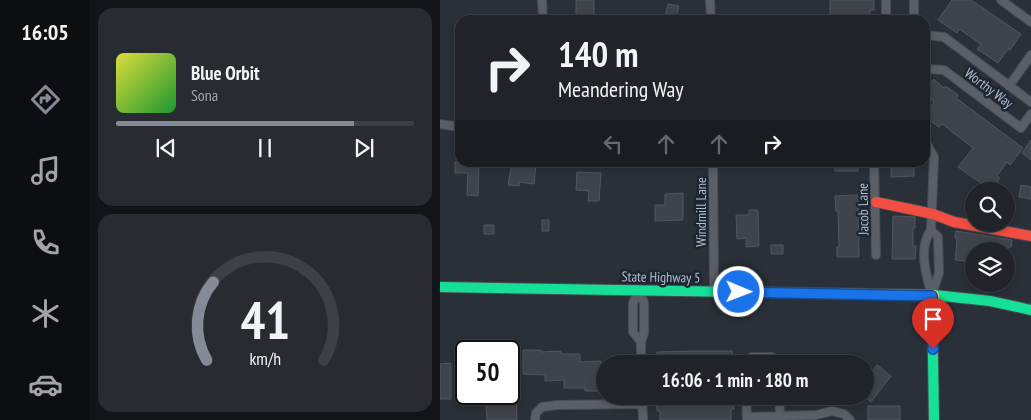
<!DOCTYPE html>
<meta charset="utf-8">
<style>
body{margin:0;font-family:"PT Sans Narrow",sans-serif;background:#282c32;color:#f1f3f6;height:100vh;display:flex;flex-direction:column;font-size:19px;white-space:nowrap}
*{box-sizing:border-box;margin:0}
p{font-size:16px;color:#a2a4a8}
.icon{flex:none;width:28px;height:28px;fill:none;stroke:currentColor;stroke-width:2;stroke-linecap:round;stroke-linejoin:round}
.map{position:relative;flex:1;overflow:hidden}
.panel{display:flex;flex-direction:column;gap:8px;padding:8px;background:#121417;width:350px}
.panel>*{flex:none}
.hud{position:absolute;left:15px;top:15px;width:475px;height:152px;border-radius:15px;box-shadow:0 2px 8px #0003,0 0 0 1px #3d4147;background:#20242a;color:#f1f3f6;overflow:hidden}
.controls{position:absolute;left:525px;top:182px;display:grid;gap:10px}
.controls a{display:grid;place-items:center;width:50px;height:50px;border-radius:50%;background:#20242a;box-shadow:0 2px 8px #0003,0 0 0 1px #3d4147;font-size:25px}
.speed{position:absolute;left:15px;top:340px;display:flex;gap:10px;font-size:25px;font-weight:700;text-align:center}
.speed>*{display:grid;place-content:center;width:65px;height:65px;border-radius:50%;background:#20242a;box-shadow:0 2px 8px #0003,0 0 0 1px #3d4147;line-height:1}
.speed .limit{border:2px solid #111;border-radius:8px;background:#fff;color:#111}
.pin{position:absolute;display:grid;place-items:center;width:42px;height:42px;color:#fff;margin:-51px -21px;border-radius:50% 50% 50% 0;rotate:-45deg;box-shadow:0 0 5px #0007}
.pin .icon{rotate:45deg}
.me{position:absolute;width:55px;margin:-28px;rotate:91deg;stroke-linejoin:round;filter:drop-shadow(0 0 4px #0008)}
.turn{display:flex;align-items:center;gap:18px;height:105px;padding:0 20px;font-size:22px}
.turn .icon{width:65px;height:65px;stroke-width:2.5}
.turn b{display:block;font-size:35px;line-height:42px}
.lanes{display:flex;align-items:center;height:48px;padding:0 20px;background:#0003;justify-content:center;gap:25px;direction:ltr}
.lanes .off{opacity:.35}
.panel .card{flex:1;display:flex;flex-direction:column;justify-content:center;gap:8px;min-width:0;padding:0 18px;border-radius:15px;background:#282c32}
.panel .dial{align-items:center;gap:0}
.dial svg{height:130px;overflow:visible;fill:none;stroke:#3d4147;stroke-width:7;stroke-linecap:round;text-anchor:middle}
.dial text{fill:#f1f3f6;stroke:none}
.song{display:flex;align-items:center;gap:15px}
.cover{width:60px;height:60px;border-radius:8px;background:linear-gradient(135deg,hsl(60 70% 55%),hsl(130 70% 35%))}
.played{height:5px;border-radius:2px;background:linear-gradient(90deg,#848b96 80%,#3d4147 80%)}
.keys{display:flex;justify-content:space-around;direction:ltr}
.trip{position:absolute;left:156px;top:355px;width:278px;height:50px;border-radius:25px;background:#20242a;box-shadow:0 2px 8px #0003,0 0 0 1px #3d4147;font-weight:800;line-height:50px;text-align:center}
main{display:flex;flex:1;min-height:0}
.tabs{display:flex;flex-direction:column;width:90px;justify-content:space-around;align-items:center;background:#0d0e11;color:#a2a4a8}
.tabs .icon{width:35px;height:35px}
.tabs .on{color:#848b96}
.tabs b{font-size:22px;color:#f1f3f6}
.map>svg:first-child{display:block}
</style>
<main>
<nav class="tabs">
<b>16:05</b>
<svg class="icon on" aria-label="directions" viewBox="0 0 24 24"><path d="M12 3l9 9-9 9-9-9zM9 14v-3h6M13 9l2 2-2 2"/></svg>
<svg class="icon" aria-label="music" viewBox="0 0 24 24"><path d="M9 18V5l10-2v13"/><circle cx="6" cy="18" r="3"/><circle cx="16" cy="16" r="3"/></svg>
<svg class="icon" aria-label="phone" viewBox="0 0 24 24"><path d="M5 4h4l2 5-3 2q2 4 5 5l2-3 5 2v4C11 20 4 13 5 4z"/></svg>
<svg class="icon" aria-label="climate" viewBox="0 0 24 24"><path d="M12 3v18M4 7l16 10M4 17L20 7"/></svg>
<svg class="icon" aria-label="car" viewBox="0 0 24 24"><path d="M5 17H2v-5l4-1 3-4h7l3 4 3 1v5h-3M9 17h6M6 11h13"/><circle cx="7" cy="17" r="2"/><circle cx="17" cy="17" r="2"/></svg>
</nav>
<section class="panel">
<div class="card">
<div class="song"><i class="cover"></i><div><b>Blue Orbit</b><p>Sona</p></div></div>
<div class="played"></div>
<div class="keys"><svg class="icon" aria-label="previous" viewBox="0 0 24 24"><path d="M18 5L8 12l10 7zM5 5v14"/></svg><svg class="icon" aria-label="pause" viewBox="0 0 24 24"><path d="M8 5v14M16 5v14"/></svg><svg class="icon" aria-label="next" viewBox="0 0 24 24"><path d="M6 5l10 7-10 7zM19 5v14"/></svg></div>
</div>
<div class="card dial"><svg viewBox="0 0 100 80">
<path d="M14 69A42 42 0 1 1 86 69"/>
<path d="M14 69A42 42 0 0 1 18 21" stroke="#848b96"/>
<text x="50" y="56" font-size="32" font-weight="700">41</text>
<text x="50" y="72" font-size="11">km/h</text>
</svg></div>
</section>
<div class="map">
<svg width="591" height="420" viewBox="0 0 591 420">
<rect width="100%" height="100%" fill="#2a3038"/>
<path fill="#3f444c" stroke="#52575f" d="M 136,0 L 154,0 L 154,20 L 136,20 Z
M 390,0 L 434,0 L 434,10 L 430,10 L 430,18 L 390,19 Z
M 512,0 L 531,0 L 581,34 L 570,50 L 568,49 L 558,63 L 537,49 L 541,44 L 519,29 L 517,33 L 498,20 Z
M 228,4 L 239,6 L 236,20 L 224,20 Z
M 485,77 L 491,82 L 494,79 L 504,88 L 506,86 L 518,95 L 516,98 L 583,148 L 570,165 L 567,162 L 557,176 L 560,178 L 551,190 L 518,167 L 533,148 L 502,124 L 499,127 L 485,117 L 494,102 L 485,93 Z
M 591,140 L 591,160 L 582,153 Z
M 15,162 L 39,162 L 38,196 L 27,195 L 28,173 L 15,173 Z
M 72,162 L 96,164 L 94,184 L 80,182 L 79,186 L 68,185 Z
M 395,162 L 418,162 L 418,171 L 395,171 Z
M 451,162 L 471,162 L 471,165 L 474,165 L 474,176 L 451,177 Z
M 137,172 L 161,173 L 159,201 L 148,201 L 149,191 L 136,190 Z
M 581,185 L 591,187 L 591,199 L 579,197 Z
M 243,193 L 243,220 L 215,221 L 215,205 L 225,205 L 225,194 Z
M 418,195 L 419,257 L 397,257 L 397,247 L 399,247 L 398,211 L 396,211 L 395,196 Z
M 309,210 L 318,210 L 319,246 L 306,247 L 306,238 L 297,239 L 296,215 L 309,215 Z
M 453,216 L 475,217 L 475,228 L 473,228 L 473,246 L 476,246 L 475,259 L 452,259 Z
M 102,220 L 109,220 L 109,231 L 102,231 Z
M 44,225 L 54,225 L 54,234 L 44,234 Z
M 516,231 L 572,240 L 571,247 L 569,247 L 568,251 L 534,251 L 534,262 L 515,260 L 517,239 L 515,238 Z
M 331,245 L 343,245 L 343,254 L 331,254 Z
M 83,350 L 101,350 L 101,352 L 121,351 L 121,354 L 140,354 L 140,362 L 161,361 L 162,391 L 145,391 L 145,388 L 124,388 L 124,380 L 105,381 L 105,375 L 83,374 Z
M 250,351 L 292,351 L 293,364 L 217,364 L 217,352 Z
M 397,356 L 408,357 L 408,364 L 396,364 Z
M 11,363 L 11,399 L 0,399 L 0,364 Z
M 437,365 L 451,376 L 431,402 L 425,397 L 425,381 Z
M 69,370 L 81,378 L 70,395 L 76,395 L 77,420 L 47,420 L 45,396 L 69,395 Z
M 216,396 L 293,396 L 294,409 L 291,409 L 291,420 L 220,420 L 220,411 L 217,411 Z
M 428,406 L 460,406 L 460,420 L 428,420 Z"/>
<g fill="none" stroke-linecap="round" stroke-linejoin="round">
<defs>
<path id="street" d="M 102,0 L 103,20
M 270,0 L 271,20
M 446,0 L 446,20
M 474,0 L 474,20
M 561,0 L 591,22
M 485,35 L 504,37 L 591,102
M 485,69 L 504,70 L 581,128 L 591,114
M 569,86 L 591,55
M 0,124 L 20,127
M 485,141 L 494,157 L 491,230 C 478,247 486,276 492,295
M 261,162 L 273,164
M 273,162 L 274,291
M 434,162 L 436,255
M 491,230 L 498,237 L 499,273 L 492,294
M 199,290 L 204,303 L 204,333 L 201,342 L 201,364
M 199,290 L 193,303 L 193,332 L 201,342
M 309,364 L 312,357 L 332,357 L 338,364
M 202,396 L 203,420
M 306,396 L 307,420
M 339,396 L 340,416
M 307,417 L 376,415 L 392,411 L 404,414 L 410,420
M 95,420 L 96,413 L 102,407 L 117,405 L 202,404"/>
<path id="fast" d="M 0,287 L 300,292
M 492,295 L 494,420
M 494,295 L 550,301 L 591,310"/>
<path id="slow" d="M 300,292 L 494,295"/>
<path id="jam" d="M 436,202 L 493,214 L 514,222 L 591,236"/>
</defs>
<use href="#street" stroke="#484c55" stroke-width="10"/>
<use href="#fast" stroke="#484c55" stroke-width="12"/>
<use href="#slow" stroke="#484c55" stroke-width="12"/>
<use href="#jam" stroke="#484c55" stroke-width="12"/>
<use href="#street" stroke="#5a5e66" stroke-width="8"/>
<use href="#fast" stroke="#16e098" stroke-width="10"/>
<use href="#slow" stroke="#ffcf43" stroke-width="10"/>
<use href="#jam" stroke="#f24e42" stroke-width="10"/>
</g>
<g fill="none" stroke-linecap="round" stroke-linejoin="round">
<defs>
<path id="route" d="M 299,292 L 492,296 L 493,349"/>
</defs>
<use href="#route" stroke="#114b97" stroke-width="12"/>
<use href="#route" stroke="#1a73e8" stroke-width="9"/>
</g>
<g text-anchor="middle" stroke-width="5" stroke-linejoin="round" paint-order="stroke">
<g font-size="14" fill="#b4bcc9" stroke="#1d2633">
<text transform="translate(549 88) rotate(37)" y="5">Worthy Way</text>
<text transform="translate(423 209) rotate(-91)" y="5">Jacob Lane</text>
<text transform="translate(261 212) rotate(-90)" y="5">Windmill Lane</text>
<text transform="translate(221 277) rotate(1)" y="5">State Highway 5</text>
</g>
</g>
</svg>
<div class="controls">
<a><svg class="icon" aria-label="search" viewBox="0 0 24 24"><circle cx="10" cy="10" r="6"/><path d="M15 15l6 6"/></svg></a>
<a><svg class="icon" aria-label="layers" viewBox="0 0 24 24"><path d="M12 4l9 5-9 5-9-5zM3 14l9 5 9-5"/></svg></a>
</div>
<div class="speed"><div class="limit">50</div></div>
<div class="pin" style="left:493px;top:349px;background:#d93025"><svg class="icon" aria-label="arrive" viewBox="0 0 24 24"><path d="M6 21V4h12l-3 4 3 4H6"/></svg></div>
<svg class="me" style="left:299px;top:292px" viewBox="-20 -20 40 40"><circle r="17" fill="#1a73e8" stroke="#fff" stroke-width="3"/><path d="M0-11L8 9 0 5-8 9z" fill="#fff"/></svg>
<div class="trip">16:06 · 1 min · 180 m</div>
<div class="hud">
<div class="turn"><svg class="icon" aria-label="right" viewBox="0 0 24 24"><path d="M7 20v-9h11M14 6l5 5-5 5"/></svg><div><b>140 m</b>Meandering Way</div></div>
<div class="lanes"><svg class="icon off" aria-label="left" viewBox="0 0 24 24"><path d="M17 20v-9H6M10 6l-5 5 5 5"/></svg><svg class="icon off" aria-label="ahead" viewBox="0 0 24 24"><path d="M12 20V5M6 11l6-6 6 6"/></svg><svg class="icon off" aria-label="ahead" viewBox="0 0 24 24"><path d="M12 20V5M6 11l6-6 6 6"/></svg><svg class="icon" aria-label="right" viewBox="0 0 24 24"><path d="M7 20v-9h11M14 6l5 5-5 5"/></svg></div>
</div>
</div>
</main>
